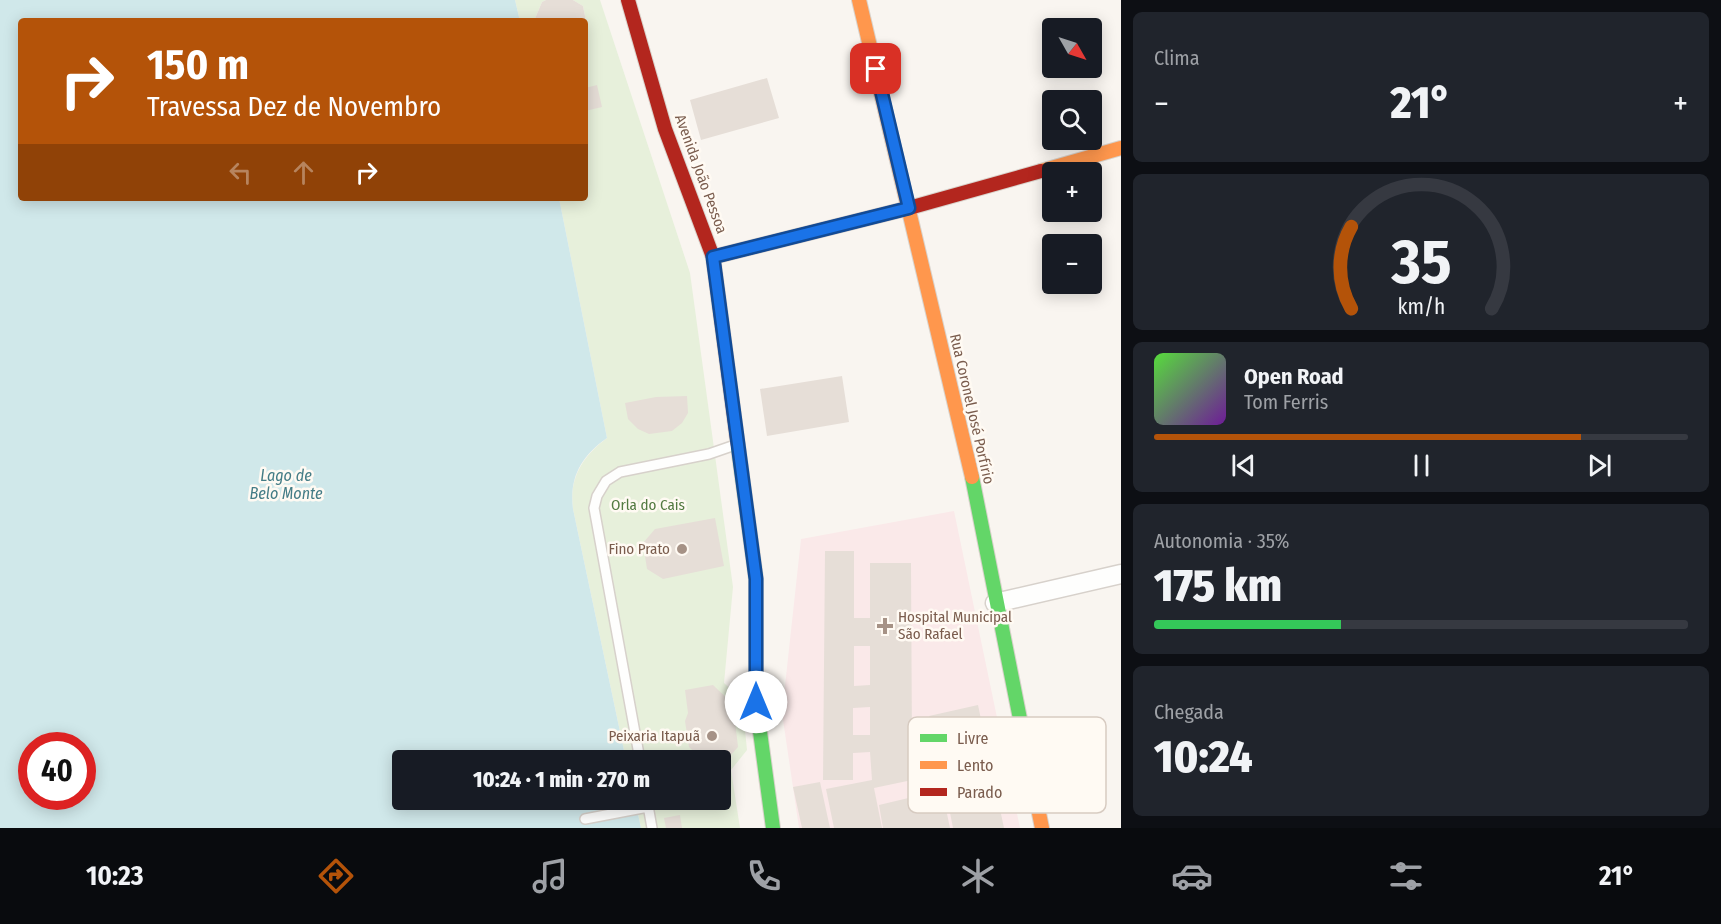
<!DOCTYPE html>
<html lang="pt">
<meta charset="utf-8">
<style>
body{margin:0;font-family:"Fira Sans Condensed",sans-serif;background:#20242c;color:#f1f3f6;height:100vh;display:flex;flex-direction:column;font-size:22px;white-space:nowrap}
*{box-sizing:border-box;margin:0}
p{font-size:20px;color:#9ea1a6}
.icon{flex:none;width:33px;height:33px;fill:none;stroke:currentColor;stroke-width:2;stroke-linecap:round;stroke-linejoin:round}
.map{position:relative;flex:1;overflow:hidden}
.drawer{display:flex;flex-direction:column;gap:12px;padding:12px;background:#0d0f14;width:600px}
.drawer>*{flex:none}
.banner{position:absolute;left:18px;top:18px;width:570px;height:183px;border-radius:6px;box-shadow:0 3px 15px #0003;background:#b45309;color:#fff;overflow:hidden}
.needle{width:39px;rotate:129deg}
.tools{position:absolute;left:1042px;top:18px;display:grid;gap:12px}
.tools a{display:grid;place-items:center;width:60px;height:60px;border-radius:6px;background:#171b24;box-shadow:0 3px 15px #0003;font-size:30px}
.speed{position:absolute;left:18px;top:732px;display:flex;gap:12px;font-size:30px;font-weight:700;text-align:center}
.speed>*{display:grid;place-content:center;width:78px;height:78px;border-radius:50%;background:#171b24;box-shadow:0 3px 15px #0003;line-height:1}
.speed .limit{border:9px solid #d22;background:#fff;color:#111}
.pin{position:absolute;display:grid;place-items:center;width:51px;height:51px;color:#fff;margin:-26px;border-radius:12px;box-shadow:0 3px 9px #0006}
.me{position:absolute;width:66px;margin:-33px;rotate:0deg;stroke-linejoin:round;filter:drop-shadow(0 0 4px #0008)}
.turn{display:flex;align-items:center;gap:21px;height:126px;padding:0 30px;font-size:27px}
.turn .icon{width:78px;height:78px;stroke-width:2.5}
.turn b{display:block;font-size:42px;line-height:51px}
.lanes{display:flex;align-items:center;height:57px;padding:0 30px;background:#0003;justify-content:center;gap:30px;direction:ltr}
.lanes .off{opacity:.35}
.big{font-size:45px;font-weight:800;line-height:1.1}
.drawer .widget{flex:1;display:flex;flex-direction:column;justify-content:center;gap:9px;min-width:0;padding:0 21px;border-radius:9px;background:#20242c}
.drawer .dial{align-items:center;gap:0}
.dial svg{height:156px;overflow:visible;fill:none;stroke:#363941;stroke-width:7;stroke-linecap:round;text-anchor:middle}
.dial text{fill:#f1f3f6;stroke:none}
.song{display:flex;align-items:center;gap:18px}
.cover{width:72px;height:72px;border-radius:9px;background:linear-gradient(135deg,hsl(110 70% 55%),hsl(280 70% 35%))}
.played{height:6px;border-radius:3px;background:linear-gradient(90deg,#b45309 80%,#363941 80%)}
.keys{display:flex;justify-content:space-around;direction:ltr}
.heat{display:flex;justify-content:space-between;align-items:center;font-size:33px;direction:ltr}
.charge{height:9px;border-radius:4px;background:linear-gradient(90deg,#34c759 35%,#363941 0)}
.trip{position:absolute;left:392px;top:750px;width:339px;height:60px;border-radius:6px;background:#171b24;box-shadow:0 3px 15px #0003;font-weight:800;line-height:60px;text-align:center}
.menu{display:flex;height:96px;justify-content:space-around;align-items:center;background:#090b0e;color:#9ea1a6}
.menu .icon{width:42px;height:42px}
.menu .active{color:#b45309}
.menu b{font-size:27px;color:#f1f3f6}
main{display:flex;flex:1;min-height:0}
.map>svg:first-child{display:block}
</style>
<main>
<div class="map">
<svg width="1121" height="828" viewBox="0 0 1121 828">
<rect width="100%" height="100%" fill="#f9f5f0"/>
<path fill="#fae9e9" d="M 954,511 L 1020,828 L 799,828 L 782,713 L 801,539 Z"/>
<path fill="#e7f0db" d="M 515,0 L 546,0 L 542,2 L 534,21 L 520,21 Z
M 573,0 L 600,0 L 690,273 L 733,587 L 724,683 L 742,700 L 747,750 L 731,770 L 740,828 L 641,828 L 635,800 L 720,800 L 720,760 L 626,760 L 573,509 C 569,478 582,457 607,438 L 559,198 L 585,198 L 587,26 L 583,6 Z"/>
<path fill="#d0e8ea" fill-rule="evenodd" d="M 0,0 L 515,0 L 520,21 L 21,21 L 21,198 L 559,198 L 607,438 C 581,456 569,478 573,509 L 626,760 L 402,760 L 402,800 L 635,800 L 641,828 L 0,828 ZM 32,746 L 82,746 L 82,796 L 32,796 Z"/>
<path fill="#e6ded7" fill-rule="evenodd" d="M 546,0 L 573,0 L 583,6 L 586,21 L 534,21 L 542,2 Z
M 767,78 L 779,118 L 701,140 L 690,100 Z
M 597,85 L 602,107 L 585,111 L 585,88 Z
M 842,376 L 849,422 L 767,436 L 760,389 Z
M 687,396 L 688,413 L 682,423 L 672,431 L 649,434 L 638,429 L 628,419 L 625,403 L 656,397 Z
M 715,518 L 724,566 L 663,579 L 647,569 L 643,543 L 655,529 Z
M 825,551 L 854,551 L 854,618 L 870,618 L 870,563 L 911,563 L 912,751 L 936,744 L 929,716 L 978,705 L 1004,828 L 953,828 L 945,787 L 912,795 L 912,780 L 874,788 L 882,828 L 834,828 L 826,789 L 872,780 L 870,752 L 853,753 L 853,780 L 823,780 ZM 854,646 L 870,646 L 870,685 L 854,686 ZM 870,707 L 870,735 L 853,735 L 853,708 Z
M 713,685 L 733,704 L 738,747 L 720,767 L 720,760 L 703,760 L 689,747 L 685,721 L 688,713 L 685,690 Z
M 820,782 L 830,828 L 802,828 L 793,787 Z
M 942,790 L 950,828 L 883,828 L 879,805 Z
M 680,815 L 682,828 L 666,828 L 664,818 Z"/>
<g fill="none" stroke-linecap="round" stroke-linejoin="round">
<defs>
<path id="lane" d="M 640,760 L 594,508 L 597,496 L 606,481 L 620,472 L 709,454 L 735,445
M 647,800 L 652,828
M 585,819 L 648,807"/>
<path id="street" d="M 995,603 L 1121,574"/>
<path id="fast" d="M 738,446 L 756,579 L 756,702 L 773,828
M 972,477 L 1026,749"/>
<path id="slow" d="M 859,0 L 972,477
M 1041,171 L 1121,148
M 1026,749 L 1042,828"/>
<path id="jam" d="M 628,0 L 665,129 L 713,257 L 738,446
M 713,257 L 909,208 L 1041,171"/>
</defs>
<use href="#lane" stroke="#d7d1cb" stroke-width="12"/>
<use href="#street" stroke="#d7d1cb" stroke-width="21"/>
<use href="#fast" stroke="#d9d2cb" stroke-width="16"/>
<use href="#slow" stroke="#d9d2cb" stroke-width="16"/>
<use href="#jam" stroke="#d9d2cb" stroke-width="16"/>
<use href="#lane" stroke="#fefefd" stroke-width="9"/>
<use href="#street" stroke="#fefefd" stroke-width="18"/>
<use href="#fast" stroke="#63d668" stroke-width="14"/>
<use href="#slow" stroke="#ff974d" stroke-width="14"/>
<use href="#jam" stroke="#b3261e" stroke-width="14"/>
</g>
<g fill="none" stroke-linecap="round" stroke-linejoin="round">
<defs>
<path id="route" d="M 756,702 L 756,579 L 713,257 L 909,208 L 876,69"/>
</defs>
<use href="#route" stroke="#114b97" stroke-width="15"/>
<use href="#route" stroke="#1a73e8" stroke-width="10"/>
</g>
<g fill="#a69286" stroke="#fffaf3" stroke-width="2">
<circle cx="682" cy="549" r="6"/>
<path d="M882 617h6v6h6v6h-6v6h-6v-6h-6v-6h6z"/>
<circle cx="712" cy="736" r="6"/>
</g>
<g text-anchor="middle" stroke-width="5" stroke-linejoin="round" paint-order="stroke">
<g font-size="15" fill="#7a5c4d" stroke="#fffaf3">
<text transform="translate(701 174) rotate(70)" y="5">Avenida João Pessoa</text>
<text transform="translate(972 409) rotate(77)" y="5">Rua Coronel José Porfírio</text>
</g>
<g font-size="15" fill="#537a41" stroke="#fffaf3">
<text x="648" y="510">Orla do Cais</text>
</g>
<g font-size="15" fill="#7a5c4d" stroke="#fffaf3" text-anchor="end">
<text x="670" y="554">Fino Prato</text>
<text x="898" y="622" text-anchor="start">Hospital Municipal<tspan x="898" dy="17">São Rafael</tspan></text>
<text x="700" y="741">Peixaria Itapuã</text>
</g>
<g font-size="16" font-style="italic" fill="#437c86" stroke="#fffaf3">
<text x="286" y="481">Lago de<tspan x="286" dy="18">Belo Monte</tspan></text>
</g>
</g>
<rect x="908" y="717" width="198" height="96" rx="9" fill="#fffaf3" stroke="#d7cbc1" stroke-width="1.5"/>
<rect x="920" y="734" width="27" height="8" fill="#63d668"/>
<rect x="920" y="761" width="27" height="8" fill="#ff974d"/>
<rect x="920" y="788" width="27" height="8" fill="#b3261e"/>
<g font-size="16" fill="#7a5c4d">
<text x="957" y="744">Livre</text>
<text x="957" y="771">Lento</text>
<text x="957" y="798">Parado</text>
</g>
</svg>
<div class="tools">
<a><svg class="needle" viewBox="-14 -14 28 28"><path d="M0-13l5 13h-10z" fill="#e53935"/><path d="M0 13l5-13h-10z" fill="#9ea1a6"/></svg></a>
<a><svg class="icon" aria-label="search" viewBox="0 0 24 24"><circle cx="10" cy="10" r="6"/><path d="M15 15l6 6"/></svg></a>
<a>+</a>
<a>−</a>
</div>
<div class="speed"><div class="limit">40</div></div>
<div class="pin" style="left:876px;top:69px;background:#d93025"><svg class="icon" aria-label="arrive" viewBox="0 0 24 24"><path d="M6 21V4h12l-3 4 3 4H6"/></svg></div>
<svg class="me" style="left:756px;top:702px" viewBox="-20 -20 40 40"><circle r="19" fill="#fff"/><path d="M0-13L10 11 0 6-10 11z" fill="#1a73e8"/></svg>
<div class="trip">10:24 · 1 min · 270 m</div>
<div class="banner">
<div class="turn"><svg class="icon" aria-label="right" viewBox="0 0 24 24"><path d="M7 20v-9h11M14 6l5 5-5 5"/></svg><div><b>150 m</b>Travessa Dez de Novembro</div></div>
<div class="lanes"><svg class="icon off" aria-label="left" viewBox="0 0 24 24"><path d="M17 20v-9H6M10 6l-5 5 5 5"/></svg><svg class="icon off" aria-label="ahead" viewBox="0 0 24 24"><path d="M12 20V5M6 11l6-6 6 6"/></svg><svg class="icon" aria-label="right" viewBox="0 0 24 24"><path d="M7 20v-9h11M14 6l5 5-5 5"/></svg></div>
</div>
</div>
<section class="drawer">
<div class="widget"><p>Clima</p>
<div class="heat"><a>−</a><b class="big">21°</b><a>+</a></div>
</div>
<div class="widget dial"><svg viewBox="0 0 100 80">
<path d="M14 69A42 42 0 1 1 86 69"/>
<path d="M14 69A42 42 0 0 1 14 27" stroke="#b45309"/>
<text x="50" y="56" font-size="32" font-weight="700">35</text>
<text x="50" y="72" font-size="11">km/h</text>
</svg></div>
<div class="widget">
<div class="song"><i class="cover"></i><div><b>Open Road</b><p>Tom Ferris</p></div></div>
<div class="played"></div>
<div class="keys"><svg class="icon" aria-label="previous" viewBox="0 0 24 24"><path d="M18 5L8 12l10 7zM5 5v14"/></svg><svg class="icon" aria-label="pause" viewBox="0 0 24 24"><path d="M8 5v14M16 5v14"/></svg><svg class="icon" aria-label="next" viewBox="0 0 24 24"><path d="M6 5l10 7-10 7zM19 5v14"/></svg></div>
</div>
<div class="widget"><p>Autonomia · 35%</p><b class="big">175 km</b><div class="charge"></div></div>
<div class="widget"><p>Chegada</p><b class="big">10:24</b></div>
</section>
</main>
<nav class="menu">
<b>10:23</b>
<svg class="icon active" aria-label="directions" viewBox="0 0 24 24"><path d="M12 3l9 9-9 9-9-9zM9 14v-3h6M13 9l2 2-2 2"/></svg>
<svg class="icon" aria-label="music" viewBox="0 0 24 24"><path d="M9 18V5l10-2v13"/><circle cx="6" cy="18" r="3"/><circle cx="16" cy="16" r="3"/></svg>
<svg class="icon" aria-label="phone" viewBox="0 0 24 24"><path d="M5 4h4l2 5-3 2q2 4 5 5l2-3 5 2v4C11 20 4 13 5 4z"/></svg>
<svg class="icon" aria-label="climate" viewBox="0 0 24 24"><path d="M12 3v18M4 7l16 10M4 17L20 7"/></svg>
<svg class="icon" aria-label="car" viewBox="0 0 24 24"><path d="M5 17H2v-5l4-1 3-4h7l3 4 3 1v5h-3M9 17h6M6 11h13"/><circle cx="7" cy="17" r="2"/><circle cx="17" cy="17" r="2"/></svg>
<svg class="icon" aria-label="filters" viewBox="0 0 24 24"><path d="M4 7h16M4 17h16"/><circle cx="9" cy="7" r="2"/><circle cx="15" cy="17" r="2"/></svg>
<b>21°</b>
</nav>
